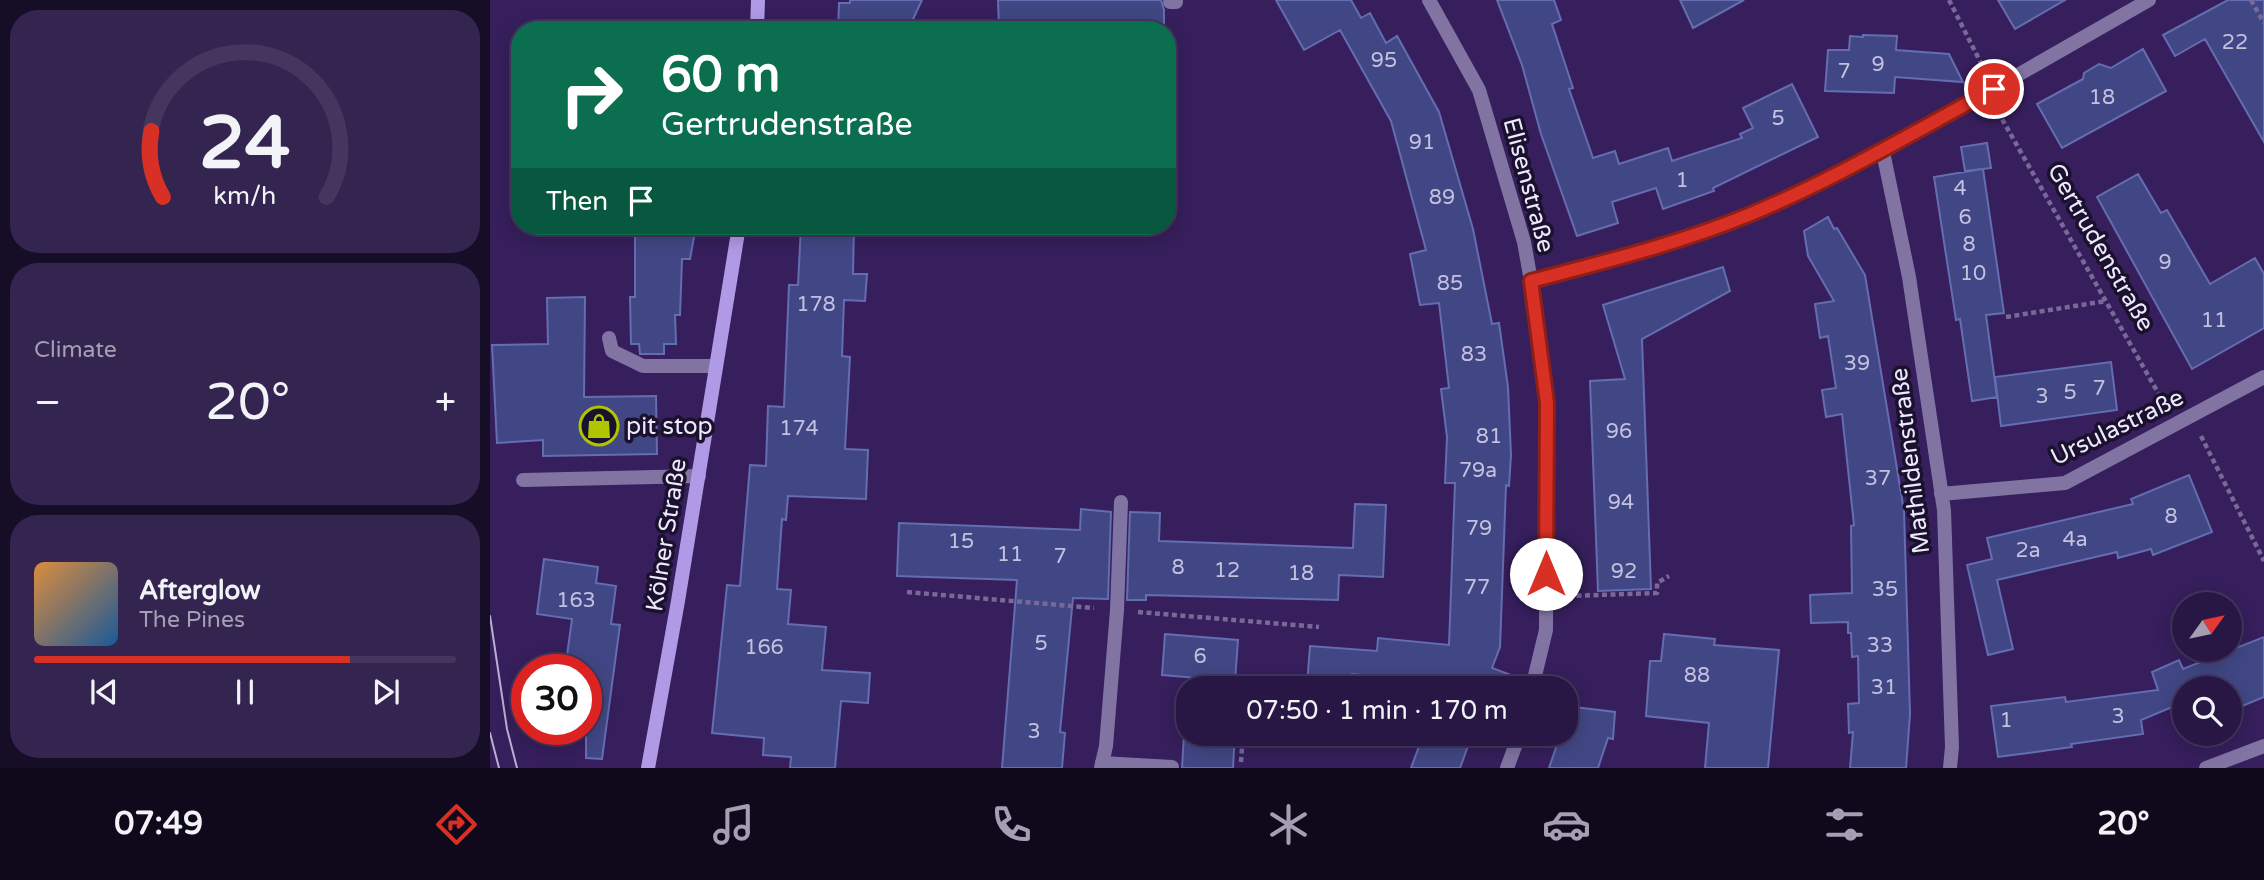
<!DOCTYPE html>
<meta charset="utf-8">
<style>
body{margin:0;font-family:"Varela Round",sans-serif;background:#342450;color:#f1f3f6;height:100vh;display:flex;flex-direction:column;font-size:26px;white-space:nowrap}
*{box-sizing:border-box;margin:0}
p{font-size:23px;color:#a59fb3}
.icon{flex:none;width:38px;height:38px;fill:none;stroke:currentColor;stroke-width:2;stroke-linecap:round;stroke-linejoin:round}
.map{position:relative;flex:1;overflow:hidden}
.panel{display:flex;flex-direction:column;gap:10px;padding:10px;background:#160d26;width:490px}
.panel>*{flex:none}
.hud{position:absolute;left:21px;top:21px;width:665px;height:214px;border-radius:28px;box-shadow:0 4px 18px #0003,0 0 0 2px #44365e;background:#0b6e4f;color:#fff;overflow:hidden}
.needle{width:46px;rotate:57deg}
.controls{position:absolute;left:1682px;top:592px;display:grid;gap:14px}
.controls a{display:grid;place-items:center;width:70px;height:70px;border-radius:50%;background:#281745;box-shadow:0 4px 18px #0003,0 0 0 2px #44365e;font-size:35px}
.speed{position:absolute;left:21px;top:654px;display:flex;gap:14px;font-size:35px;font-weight:700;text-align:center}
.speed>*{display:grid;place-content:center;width:91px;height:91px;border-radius:50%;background:#281745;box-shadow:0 4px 18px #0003,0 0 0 2px #44365e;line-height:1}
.speed .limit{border:10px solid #d22;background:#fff;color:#111}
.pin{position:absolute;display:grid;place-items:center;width:60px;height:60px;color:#fff;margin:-30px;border:4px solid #fff;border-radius:50%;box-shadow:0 2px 7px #0007}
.me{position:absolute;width:77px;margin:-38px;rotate:0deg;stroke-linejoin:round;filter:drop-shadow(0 0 5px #0008)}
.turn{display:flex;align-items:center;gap:24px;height:147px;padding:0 35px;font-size:32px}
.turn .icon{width:91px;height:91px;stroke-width:2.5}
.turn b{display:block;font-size:49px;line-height:60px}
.then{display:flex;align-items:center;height:66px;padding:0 35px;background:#0003;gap:14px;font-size:26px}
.big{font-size:52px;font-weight:600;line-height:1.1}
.panel .tile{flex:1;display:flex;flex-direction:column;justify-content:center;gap:10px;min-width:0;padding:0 24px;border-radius:28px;background:#342450}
.panel .dial{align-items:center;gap:0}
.dial svg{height:182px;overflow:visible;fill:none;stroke:#44365e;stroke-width:7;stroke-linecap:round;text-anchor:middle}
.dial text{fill:#f1f3f6;stroke:none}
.song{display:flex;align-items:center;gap:21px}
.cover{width:84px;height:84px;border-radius:10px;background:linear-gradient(135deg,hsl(30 70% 55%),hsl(210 70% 35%))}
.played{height:7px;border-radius:4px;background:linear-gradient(90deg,#d93025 75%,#44365e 75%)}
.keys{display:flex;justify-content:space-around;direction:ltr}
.heat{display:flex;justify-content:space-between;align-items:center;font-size:38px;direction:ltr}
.trip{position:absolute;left:686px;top:676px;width:402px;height:70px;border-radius:28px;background:#281745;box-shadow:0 4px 18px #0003,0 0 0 2px #44365e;font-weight:600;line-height:70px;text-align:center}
.tabs{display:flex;height:112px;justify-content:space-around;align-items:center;background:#10091c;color:#a59fb3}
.tabs .icon{width:49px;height:49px}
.tabs .on{color:#d93025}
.tabs b{font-size:32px;color:#f1f3f6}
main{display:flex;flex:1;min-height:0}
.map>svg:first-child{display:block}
</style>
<main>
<section class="panel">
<div class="tile dial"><svg viewBox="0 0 100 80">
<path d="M14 69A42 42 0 1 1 86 69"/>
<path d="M14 69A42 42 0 0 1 9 40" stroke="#d93025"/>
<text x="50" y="56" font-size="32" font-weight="700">24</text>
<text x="50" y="72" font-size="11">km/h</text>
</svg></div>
<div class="tile"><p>Climate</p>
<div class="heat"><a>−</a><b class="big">20°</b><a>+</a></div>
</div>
<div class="tile">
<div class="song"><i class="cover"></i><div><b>Afterglow</b><p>The Pines</p></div></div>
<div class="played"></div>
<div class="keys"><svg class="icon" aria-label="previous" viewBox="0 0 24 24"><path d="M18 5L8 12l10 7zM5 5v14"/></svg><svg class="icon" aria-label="pause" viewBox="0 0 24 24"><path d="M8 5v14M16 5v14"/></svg><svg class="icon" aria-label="next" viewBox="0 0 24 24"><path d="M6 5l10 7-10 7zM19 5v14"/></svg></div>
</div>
</section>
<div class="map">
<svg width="1774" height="768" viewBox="0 0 1774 768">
<rect width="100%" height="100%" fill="#361f5c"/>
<path fill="#414784" stroke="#656db1" stroke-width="2" d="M 360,0 L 432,0 L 418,30 L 348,30 L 349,3 L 360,3 Z
M 508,0 L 671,0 L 674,10 L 674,30 L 509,30 Z
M 786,0 L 861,0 L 871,18 L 880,13 L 896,43 L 907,36 L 949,112 L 983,229 L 1002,324 L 1009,323 L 1018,387 L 1021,455 L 1019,486 L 1016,485 L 1010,647 L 1002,668 L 1034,680 L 1033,688 L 942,688 L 944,682 L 862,674 L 861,688 L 817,685 L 820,646 L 887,651 L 888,638 L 959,645 L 965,483 L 955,483 L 957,437 L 951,389 L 959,388 L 949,303 L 930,305 L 920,254 L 936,250 L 901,121 L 850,30 L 814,50 Z
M 1007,0 L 1064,0 L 1071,20 L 1062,24 L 1083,88 L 1079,89 L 1103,158 L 1125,151 L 1129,164 L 1178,148 L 1182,161 L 1252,138 L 1250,134 L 1263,128 L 1253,108 L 1302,84 L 1328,137 L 1223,188 L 1224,191 L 1173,209 L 1166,188 L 1122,202 L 1128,223 L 1087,236 L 1051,134 L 1032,65 Z
M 1190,0 L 1254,0 L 1203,28 Z
M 1508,0 L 1575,0 L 1525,29 Z
M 1738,0 L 1774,0 L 1774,142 L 1715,39 L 1685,56 L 1673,35 Z
M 1373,35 L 1407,36 L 1406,50 L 1459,54 L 1473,82 L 1405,77 L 1404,93 L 1335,91 L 1338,50 L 1359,50 L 1360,36 L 1373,37 Z
M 1653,49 L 1676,91 L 1572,148 L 1547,104 L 1593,79 L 1594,73 L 1609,64 L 1621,68 Z
M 1497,143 L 1501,168 L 1493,169 L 1514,313 L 1496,315 L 1507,397 L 1482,401 L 1470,319 L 1466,320 L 1444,177 L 1492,169 L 1475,171 L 1471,147 Z
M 1648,174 L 1671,213 L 1677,210 L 1720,284 L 1765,258 L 1774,274 L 1774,328 L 1702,369 L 1607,197 Z
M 1338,217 L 1344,229 L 1347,228 L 1375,275 L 1414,511 L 1420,714 L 1416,768 L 1360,768 L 1363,732 L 1359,733 L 1358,704 L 1369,703 L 1368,656 L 1362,657 L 1361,633 L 1358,633 L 1358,622 L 1321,623 L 1320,595 L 1362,593 L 1361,526 L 1364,525 L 1352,414 L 1336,417 L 1332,390 L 1346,388 L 1338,336 L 1330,338 L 1325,304 L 1344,301 L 1318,256 L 1314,231 Z
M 145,226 L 206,226 L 200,259 L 192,259 L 190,315 L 185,315 L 186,344 L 174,344 L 174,354 L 150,354 L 149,344 L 141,344 L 140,297 L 145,297 Z
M 311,226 L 364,226 L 363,274 L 377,274 L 375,301 L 354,300 L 352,356 L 360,357 L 355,449 L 378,450 L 376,499 L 298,496 L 296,520 L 292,519 L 287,589 L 301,590 L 298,624 L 336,627 L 332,670 L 380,673 L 378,703 L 351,701 L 345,768 L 300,768 L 301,757 L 273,755 L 274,738 L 222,733 L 237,585 L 250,586 L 260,465 L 276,466 L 278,406 L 294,407 L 299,285 L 308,285 Z
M 1233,267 L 1240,291 L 1152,339 L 1161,589 L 1108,591 L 1100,381 L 1135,379 L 1113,305 Z
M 95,297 L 94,397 L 166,396 L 167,454 L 53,456 L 53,440 L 7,443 L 2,345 L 58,344 L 57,298 Z
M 1621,362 L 1627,410 L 1511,426 L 1505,377 Z
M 1699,475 L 1722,532 L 1663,555 L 1661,549 L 1628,558 L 1627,552 L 1507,580 L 1523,649 L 1498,655 L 1477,565 L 1502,559 L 1497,538 L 1643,504 L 1641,499 Z
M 865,504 L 896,505 L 893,577 L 849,575 L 848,600 L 656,595 L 656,600 L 637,600 L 640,512 L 670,513 L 669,541 L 863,548 Z
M 591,509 L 621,512 L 618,599 L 583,598 L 570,732 L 575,733 L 572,768 L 512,768 L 527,580 L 407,576 L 409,523 L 590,530 Z
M 54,559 L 108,567 L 106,583 L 126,586 L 121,624 L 130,625 L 112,759 L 96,758 L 96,670 L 75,670 L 82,619 L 47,614 Z
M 675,634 L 748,640 L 745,681 L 672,675 Z
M 1174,634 L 1225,639 L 1224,645 L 1289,650 L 1278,768 L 1215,768 L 1219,723 L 1156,716 L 1160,661 L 1171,661 Z
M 1774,637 L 1774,697 L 1740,711 L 1740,683 L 1729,688 L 1694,688 L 1694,702 L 1651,720 L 1653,734 L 1581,744 L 1582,747 L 1508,757 L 1501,706 L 1575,697 L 1576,702 L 1668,690 L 1662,672 L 1689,660 L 1693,669 Z
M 1076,706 L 1125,712 L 1123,739 L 1118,738 L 1108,768 L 1059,768 L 1071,733 L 1076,733 Z
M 694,733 L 745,733 L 743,768 L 692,768 Z
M 934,733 L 982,735 L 970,768 L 921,768 Z"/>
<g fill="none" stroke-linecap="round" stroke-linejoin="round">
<path stroke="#796998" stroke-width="4.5" stroke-dasharray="5 3.5" stroke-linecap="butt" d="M 1459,0 L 1495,71
M 1761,0 L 1774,23
M 1508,112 L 1675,405
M 1516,317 L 1616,301
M 1711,436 L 1774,561
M 417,592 L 604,608
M 1078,596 L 1167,593 L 1167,583 L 1179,576
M 648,612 L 829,627
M 751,762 L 753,733"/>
<path stroke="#8174a3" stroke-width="14" d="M 680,2 L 686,2 L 686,0
M 119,338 L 122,351 L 153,366 L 226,366
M 33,480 L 209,476
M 612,763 L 682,767"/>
<path stroke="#8174a3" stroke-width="14" d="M 939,0 L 989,90 L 1034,242 L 1041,281 L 1057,403 L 1056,630 L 1042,688
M 1393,152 L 1419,277 L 1454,510 L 1462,747 L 1460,768
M 1041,281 L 1158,250 L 1256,216 L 1393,152 L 1659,0
M 1451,494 L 1575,483 L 1774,377
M 611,768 L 616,746 L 627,610 L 631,502
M 1017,768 L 1030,733
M 1716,768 L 1774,746"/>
<path stroke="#b09ae6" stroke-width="14" d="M 267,30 L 268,0
M 158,768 L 188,601 L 249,226"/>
<path stroke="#baafd1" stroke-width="2" d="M 0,616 L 17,729 L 27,768
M 0,733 L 9,768"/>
</g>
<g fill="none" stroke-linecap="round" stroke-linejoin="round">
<defs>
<path id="route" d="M 1056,574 L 1057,403 L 1041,281 C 1113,262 1187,244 1256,216 C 1342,181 1422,133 1504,89"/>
</defs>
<use href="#route" stroke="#8d1f18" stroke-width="18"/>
<use href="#route" stroke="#d93025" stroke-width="12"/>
</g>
<defs>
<symbol id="shop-ring" viewBox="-11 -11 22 22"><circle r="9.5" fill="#1a112c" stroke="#b0c500" stroke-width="1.5"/><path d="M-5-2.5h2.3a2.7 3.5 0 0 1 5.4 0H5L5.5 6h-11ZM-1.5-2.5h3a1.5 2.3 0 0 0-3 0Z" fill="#b0c500"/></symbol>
</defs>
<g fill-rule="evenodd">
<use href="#shop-ring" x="87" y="404" width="44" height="44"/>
</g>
<g text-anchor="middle" stroke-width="7" stroke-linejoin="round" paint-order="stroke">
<g font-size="21" fill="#c3c0e0">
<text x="1745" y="49">22</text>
<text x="894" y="67">95</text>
<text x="1388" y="71">9</text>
<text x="1354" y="78">7</text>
<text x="1612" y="104">18</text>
<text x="1288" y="125">5</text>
<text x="932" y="149">91</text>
<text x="1192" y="187">1</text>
<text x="1470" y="195">4</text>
<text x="952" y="204">89</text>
<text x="1475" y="224">6</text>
<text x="1479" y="251">8</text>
<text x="1675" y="269">9</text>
<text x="1483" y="280">10</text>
<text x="960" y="290">85</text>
<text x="326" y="311">178</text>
<text x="1724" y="327">11</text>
<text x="984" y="361">83</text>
<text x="1367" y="370">39</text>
<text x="1609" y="395">7</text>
<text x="1580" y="399">5</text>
<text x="1552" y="403">3</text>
<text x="309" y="435">174</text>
<text x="1129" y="438">96</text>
<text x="999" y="443">81</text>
<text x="988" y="477">79a</text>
<text x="1388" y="485">37</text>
<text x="1131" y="509">94</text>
<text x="1681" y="523">8</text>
<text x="989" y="535">79</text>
<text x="1585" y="546">4a</text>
<text x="471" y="548">15</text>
<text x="1538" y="557">2a</text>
<text x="520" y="561">11</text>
<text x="570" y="563">7</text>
<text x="688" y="574">8</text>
<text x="737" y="577">12</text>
<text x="1134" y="578">92</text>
<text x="811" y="580">18</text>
<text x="987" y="594">77</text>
<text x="1395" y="596">35</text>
<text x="86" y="607">163</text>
<text x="551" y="650">5</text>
<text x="1390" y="652">33</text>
<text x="274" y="654">166</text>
<text x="710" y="663">6</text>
<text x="1207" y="682">88</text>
<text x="1394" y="694">31</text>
<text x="1628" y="723">3</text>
<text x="1516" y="727">1</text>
<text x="544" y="738">3</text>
</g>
<g font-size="24" fill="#eee8ff" stroke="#1a112c">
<text transform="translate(1039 185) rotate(75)" y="8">Elisenstraße</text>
<text transform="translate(1611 247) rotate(60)" y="8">Gertrudenstraße</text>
<text transform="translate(1627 427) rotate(-26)" y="8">Ursulastraße</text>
<text transform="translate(1420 461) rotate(-97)" y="8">Mathildenstraße</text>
<text transform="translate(176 535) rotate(-81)" y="8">Kölner Straße</text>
</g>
<g font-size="24" fill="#eee8ff" stroke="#1a112c" text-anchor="start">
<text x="136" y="434">pit stop</text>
</g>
</g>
</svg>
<div class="controls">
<a><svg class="needle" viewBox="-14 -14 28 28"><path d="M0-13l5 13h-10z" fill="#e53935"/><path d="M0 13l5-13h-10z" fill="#a59fb3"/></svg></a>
<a><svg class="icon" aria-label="search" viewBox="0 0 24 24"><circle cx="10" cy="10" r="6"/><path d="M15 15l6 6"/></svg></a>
</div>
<div class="speed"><div class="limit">30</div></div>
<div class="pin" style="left:1504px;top:89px;background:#d93025"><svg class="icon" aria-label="arrive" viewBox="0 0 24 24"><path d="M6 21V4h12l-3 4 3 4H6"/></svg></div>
<svg class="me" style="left:1056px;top:574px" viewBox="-20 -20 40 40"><circle r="19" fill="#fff"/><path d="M0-13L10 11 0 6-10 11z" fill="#d93025"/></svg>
<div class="trip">07:50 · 1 min · 170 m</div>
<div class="hud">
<div class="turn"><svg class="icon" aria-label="right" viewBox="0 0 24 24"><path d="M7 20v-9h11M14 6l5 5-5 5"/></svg><div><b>60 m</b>Gertrudenstraße</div></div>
<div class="then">Then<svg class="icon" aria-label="arrive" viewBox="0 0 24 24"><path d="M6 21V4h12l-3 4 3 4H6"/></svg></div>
</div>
</div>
</main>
<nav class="tabs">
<b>07:49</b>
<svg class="icon on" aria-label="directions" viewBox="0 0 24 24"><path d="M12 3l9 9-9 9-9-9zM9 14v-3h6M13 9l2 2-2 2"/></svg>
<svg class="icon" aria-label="music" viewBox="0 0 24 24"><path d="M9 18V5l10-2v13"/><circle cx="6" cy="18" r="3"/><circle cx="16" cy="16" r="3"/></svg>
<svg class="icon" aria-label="phone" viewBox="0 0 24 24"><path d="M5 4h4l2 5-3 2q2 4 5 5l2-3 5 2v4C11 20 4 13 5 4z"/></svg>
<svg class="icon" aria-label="climate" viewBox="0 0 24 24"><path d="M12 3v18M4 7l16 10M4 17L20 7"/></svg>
<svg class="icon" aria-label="car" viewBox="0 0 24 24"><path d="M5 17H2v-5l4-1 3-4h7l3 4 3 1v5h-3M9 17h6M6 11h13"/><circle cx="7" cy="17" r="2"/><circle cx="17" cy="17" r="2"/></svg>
<svg class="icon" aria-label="filters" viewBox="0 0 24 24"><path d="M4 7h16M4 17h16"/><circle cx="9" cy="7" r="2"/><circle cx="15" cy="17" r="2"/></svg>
<b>20°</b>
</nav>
